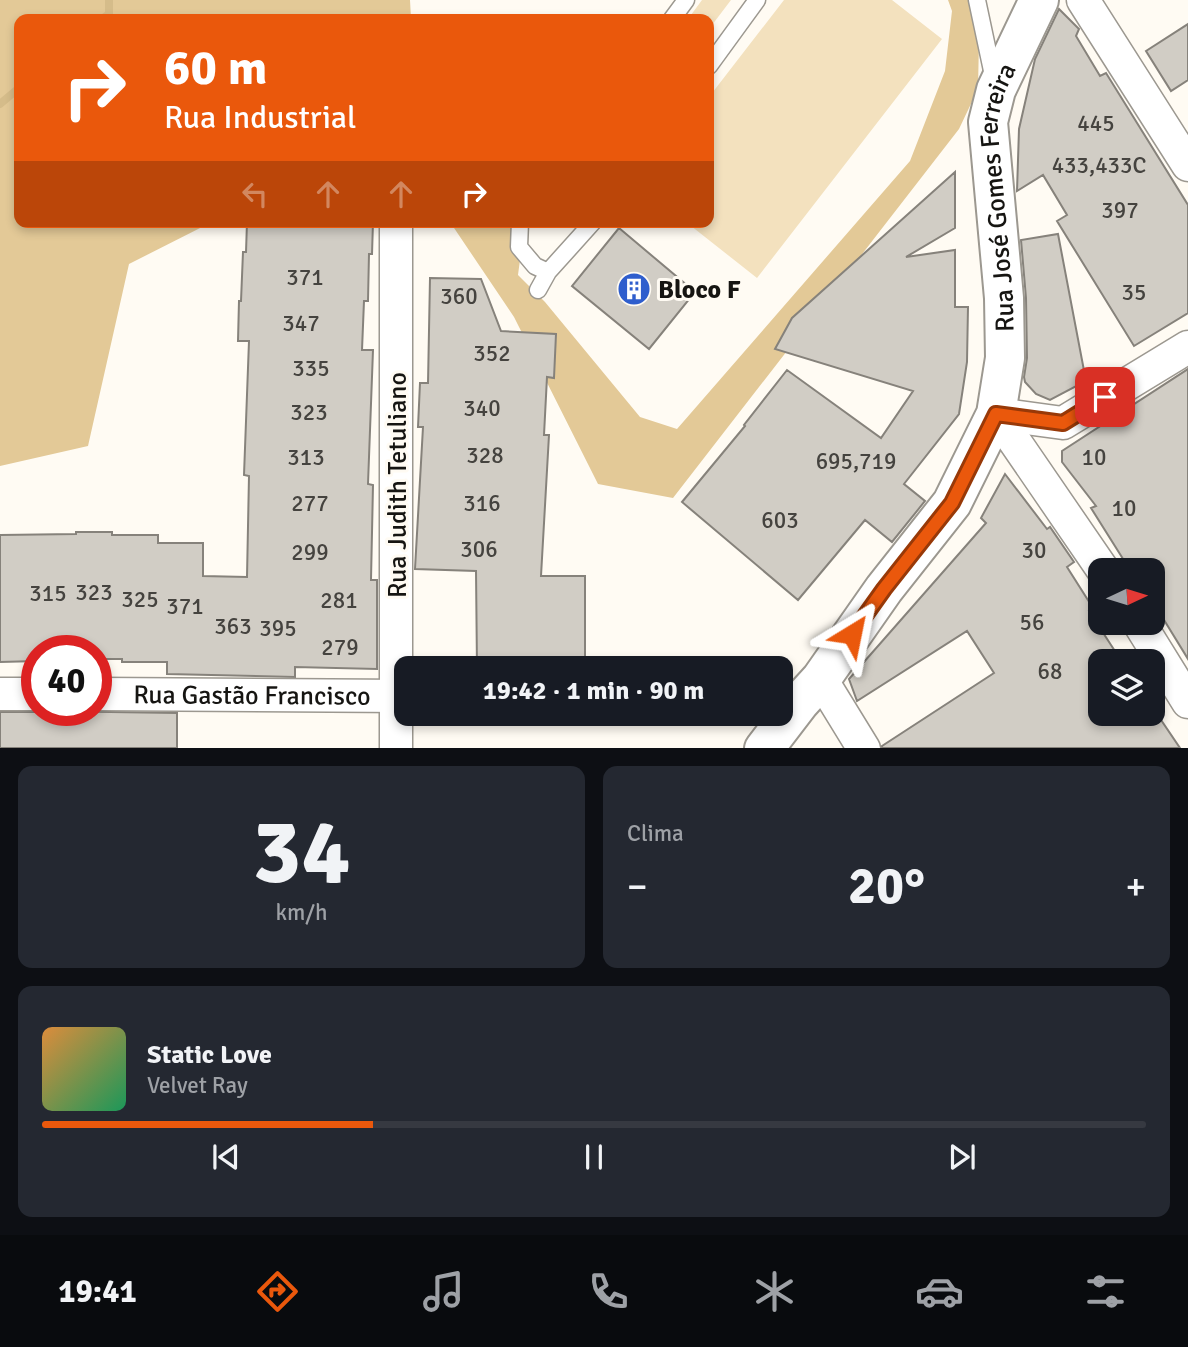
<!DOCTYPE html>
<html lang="pt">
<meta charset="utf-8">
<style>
body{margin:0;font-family:Signika,sans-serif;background:#242831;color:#f1f3f6;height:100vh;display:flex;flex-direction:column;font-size:26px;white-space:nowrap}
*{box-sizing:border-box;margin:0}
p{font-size:23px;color:#9ea1a6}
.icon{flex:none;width:38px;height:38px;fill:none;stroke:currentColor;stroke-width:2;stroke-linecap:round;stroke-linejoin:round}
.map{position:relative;height:748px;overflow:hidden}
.drawer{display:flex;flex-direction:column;gap:18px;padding:18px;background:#0d0f14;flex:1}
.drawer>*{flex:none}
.hud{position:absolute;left:14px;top:14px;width:700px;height:214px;border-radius:14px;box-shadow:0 4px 10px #0003;background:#ea580c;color:#fff;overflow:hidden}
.needle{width:46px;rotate:86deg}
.controls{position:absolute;left:1088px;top:558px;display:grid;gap:14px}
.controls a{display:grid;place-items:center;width:77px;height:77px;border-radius:14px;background:#171b24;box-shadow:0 4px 10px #0003;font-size:35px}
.speed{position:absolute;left:21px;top:635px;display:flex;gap:14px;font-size:35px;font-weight:700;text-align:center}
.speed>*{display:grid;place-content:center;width:91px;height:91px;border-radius:50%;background:#171b24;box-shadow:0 4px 10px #0003;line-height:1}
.speed .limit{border:10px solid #d22;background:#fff;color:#111}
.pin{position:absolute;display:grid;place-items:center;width:60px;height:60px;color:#fff;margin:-30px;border-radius:14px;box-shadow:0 4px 10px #0006}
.me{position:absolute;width:77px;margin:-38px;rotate:35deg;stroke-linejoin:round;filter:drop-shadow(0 0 5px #0008)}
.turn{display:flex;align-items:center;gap:24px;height:147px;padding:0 35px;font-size:32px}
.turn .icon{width:91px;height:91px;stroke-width:2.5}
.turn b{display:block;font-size:49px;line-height:60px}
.lanes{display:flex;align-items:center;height:66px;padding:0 35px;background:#0003;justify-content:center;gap:35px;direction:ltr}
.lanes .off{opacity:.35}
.big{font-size:52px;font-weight:700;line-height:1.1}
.drawer .widget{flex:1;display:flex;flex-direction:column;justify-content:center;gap:10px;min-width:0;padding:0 24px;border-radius:14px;background:#242831}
.drawer .dial{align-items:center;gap:0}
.dial b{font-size:91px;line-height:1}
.song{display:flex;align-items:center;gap:21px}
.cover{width:84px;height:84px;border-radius:10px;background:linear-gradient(135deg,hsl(30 70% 55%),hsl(150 70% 35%))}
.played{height:7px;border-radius:4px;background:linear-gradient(90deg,#ea580c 30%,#363941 30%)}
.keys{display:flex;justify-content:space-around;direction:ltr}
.heat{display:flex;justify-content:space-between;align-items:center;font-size:38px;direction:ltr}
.drawer .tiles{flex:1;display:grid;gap:18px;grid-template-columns:1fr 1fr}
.widget:last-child{grid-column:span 2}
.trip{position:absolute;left:394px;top:656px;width:399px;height:70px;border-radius:14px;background:#171b24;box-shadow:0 4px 10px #0003;font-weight:700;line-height:70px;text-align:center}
.tabs{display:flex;height:112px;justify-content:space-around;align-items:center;background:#090b0e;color:#9ea1a6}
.tabs .icon{width:49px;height:49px}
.tabs .current{color:#ea580c}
.tabs b{font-size:32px;color:#f1f3f6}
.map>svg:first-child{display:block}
</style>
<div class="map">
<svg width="1188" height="749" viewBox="0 0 1188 749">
<rect width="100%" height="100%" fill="#fffbf3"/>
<path fill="#f3e1be" d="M 702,0 L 731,0 L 709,29 L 709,19 L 688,19 Z
M 784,0 L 892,0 L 942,39 L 757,278 L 686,222 L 709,222 L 709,97 Z"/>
<path fill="#e3c997" d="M 0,0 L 410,0 L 411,19 L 19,19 L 19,222 L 212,222 L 129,264 L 88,446 L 0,466 Z
M 948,0 L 969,0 L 979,40 L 978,89 L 959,129 L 673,498 L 598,484 L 514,317 L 450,222 L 525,222 L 518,275 L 545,302 L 640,417 L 677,429 L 910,161 L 945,71 L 952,11 Z"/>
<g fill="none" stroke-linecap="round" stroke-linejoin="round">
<path stroke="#d5bc8a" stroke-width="8" d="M 102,19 L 109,14 L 109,0
M 0,104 L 19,88"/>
</g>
<path fill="#d1cdc5" stroke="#86827b" stroke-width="2" d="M 1059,9 L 1079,29 L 1076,36 L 1100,76 L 1106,73 L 1188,205 L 1188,313 L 1134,346 L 1057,221 L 1067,215 L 1043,175 L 1017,191 L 1019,129 L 1035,59 Z
M 1188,24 L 1188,80 L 1171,91 L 1146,51 Z
M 955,172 L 955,228 L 906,257 L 955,250 L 955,307 L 968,307 L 967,362 L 959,414 L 904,484 L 925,501 L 892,542 L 865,520 L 798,600 L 682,502 L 745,426 L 744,425 L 787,370 L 881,438 L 913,391 L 775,349 L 792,318 Z
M 247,222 L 373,222 L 372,254 L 369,254 L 368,301 L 364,301 L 362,350 L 373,350 L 368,484 L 373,485 L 371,580 L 377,580 L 377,669 L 295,667 L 295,677 L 167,674 L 167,662 L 122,662 L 122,659 L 96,659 L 96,651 L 37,651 L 37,661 L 0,662 L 0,535 L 76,534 L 76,532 L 112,532 L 112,535 L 158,535 L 158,543 L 203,543 L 203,576 L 247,577 L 249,476 L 244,475 L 249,341 L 238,341 L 239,301 L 241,301 L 243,252 L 246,252 Z
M 619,228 L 695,292 L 649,349 L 572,286 Z
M 1058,234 L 1086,381 L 1050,400 L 1036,394 L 1025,382 L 1024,377 L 1027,358 L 1026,298 L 1021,240 Z
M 430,278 L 481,279 L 501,331 L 556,334 L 554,378 L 547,377 L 544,435 L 549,435 L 541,576 L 585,576 L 585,668 L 477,668 L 476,571 L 415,569 L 423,427 L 418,427 L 420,383 L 428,383 Z
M 1188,369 L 1188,659 L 1153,602 L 1153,570 L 1130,570 L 1091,508 L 1096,506 L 1062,462 L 1062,451 Z
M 1005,474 L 1047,529 L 1050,527 L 1074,562 L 1067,567 L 1093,608 L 1089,611 L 1122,662 L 1101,662 L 1101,714 L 1157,714 L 1180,748 L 882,748 L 882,746 L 994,673 L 967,631 L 857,701 L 849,679 L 986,523 L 981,518 Z
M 43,711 L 177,713 L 177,748 L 0,748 L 0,712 L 37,712 Z"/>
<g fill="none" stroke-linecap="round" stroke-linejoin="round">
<defs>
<path id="service" d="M 977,0 L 994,80
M 672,19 L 686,0
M 709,66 L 757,0
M 520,222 L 519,247 L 535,266 L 548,272
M 538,290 L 548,272 L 593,222"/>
<g id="minor">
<path d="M 1083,0 L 1188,165"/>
<path d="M 396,222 L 396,749"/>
<path d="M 996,414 L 1063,423 L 1188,347"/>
<path d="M 996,414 L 1103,570"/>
<path d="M 1139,623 L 1188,702"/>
<path d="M 821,679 L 864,749"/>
<path d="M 0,694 L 37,694"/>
<path id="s1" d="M 96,694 L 406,696"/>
</g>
<g id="tertiary">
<path id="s2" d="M 764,749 L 800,702 L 821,679 L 884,589 L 952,503 L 996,414 L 1005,358 L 1004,298 L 988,122 L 996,90 L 1039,0"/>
</g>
</defs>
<use href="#service" stroke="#9c9890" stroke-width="19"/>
<use href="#minor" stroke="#9c9890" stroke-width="35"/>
<use href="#tertiary" stroke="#9c9890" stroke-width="42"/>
<use href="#service" stroke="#fff" stroke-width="16"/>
<use href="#minor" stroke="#fff" stroke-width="32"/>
<use href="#tertiary" stroke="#fff" stroke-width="38"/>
</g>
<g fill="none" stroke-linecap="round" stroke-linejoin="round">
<defs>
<path id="route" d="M 852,634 L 884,589 L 952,503 L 996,414 L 1063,423 L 1105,397"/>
</defs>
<use href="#route" stroke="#983908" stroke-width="18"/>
<use href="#route" stroke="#ea580c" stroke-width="12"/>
</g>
<defs>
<symbol id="building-disc" viewBox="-11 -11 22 22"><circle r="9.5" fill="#2f5ecd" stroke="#fffbf3"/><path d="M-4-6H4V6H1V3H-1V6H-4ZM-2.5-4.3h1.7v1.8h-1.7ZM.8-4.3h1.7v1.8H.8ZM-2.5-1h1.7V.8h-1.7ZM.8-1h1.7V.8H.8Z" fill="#fff"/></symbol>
</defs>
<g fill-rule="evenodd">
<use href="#building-disc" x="615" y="270" width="38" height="38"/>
</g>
<g text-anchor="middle" stroke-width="6" stroke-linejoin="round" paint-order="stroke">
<g font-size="23" fill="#45433f">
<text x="1096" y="131">445</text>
<text x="1099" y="173">433,433C</text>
<text x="1120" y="218">397</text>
<text x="305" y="285">371</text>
<text x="1134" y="300">35</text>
<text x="459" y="304">360</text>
<text x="301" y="331">347</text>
<text x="492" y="361">352</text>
<text x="311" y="376">335</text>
<text x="482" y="416">340</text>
<text x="309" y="420">323</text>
<text x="485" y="463">328</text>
<text x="306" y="465">313</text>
<text x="1094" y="465">10</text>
<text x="856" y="469">695,719</text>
<text x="310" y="511">277</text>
<text x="482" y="511">316</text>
<text x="1124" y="516">10</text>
<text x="780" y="528">603</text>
<text x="479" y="557">306</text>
<text x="1034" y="558">30</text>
<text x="310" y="560">299</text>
<text x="94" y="600">323</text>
<text x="48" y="601">315</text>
<text x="140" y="607">325</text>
<text x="339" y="608">281</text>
<text x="185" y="614">371</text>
<text x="1032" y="630">56</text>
<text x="233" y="634">363</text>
<text x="278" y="636">395</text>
<text x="340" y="655">279</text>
<text x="1050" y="679">68</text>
</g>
<g font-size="26" fill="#161512" stroke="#fffbf3">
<text dy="9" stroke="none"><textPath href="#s2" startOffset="628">Rua José Gomes Ferreira</textPath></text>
<text transform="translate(397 485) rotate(-90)" y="9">Rua Judith Tetuliano</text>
<text dy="9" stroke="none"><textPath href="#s1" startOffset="156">Rua Gastão Francisco</textPath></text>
</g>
<g font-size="26" font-weight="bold" fill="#161512" stroke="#fffbf3" text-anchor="start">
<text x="658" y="298">Bloco F</text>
</g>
</g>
</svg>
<div class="controls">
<a><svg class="needle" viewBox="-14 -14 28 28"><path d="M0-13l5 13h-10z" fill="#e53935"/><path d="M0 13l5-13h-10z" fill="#9ea1a6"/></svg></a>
<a><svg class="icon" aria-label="layers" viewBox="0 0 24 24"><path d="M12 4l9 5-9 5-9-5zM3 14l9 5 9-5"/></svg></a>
</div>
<div class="speed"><div class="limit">40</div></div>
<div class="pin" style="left:1105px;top:397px;background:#d93025"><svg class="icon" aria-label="arrive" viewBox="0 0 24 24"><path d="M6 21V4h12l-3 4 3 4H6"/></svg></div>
<svg class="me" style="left:852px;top:634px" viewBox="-20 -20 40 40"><path d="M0-17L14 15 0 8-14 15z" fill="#ea580c" stroke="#fff" stroke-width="4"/></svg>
<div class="trip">19:42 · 1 min · 90 m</div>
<div class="hud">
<div class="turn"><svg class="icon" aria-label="right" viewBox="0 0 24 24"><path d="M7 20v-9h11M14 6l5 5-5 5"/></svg><div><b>60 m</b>Rua Industrial</div></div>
<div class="lanes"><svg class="icon off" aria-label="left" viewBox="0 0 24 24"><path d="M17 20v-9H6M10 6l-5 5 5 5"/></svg><svg class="icon off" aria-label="ahead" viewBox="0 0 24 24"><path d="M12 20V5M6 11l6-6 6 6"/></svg><svg class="icon off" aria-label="ahead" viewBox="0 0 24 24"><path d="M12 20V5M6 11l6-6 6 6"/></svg><svg class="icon" aria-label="right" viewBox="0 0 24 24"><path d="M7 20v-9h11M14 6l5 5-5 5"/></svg></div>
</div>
</div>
<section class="drawer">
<div class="tiles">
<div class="widget dial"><b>34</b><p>km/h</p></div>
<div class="widget"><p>Clima</p>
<div class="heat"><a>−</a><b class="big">20°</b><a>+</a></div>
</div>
<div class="widget">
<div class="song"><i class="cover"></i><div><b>Static Love</b><p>Velvet Ray</p></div></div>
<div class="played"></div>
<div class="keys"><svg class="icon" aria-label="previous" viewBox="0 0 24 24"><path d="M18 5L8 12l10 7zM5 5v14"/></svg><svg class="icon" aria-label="pause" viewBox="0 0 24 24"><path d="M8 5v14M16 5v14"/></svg><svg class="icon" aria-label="next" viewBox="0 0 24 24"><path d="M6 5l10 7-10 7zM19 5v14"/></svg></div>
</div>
</div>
</section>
<nav class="tabs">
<b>19:41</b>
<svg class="icon current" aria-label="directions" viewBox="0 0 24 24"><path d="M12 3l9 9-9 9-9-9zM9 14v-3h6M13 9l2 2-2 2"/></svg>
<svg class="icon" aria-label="music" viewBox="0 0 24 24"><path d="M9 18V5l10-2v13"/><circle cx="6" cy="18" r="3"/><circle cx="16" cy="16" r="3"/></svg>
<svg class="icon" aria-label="phone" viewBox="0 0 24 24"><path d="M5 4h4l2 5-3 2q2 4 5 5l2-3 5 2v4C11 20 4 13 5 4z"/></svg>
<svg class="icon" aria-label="climate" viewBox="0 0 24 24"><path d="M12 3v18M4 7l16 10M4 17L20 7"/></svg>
<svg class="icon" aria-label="car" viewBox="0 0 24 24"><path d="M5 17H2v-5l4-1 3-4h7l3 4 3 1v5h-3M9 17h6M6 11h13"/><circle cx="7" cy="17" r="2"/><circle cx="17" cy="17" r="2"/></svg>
<svg class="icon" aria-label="filters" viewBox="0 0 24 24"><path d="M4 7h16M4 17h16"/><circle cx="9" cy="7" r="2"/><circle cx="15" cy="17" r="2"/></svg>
</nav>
